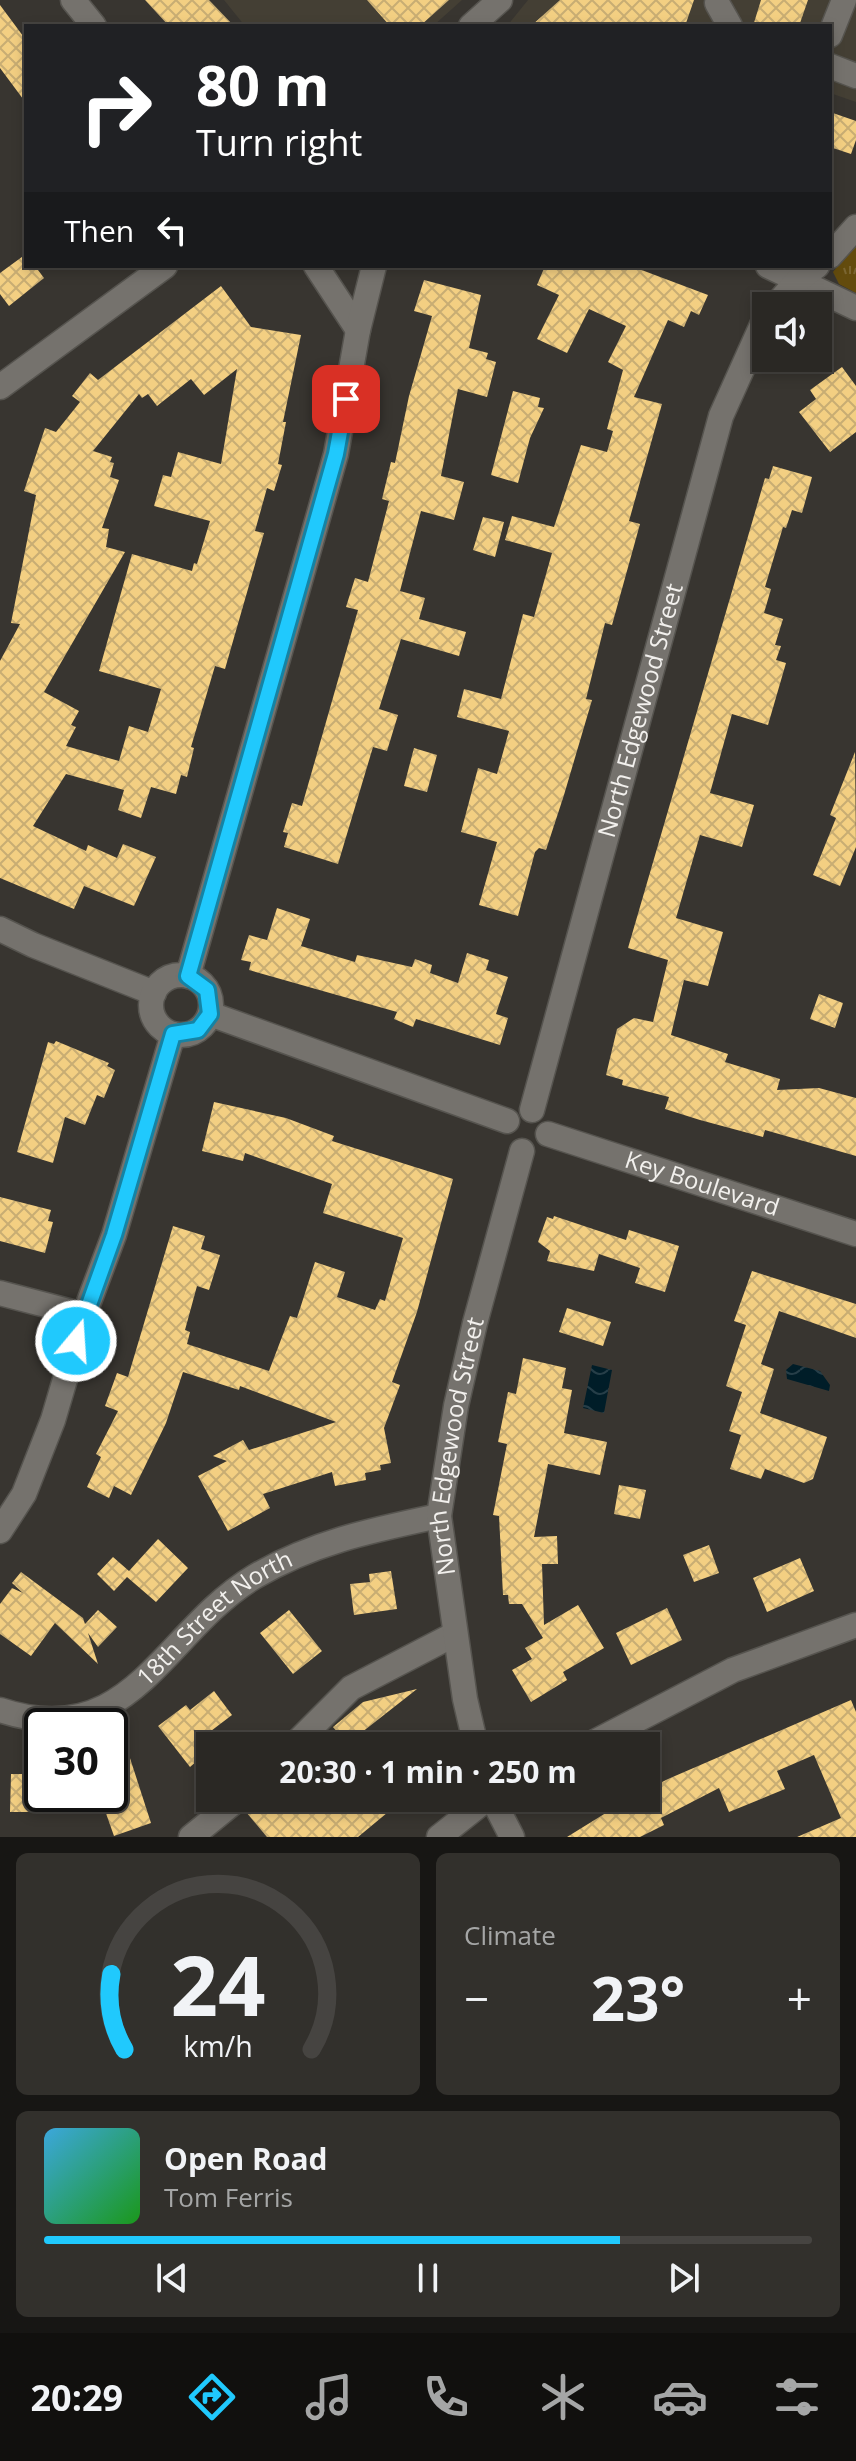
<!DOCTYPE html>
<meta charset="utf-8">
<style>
body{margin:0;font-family:"Open Sans",sans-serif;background:#32302c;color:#f1f3f6;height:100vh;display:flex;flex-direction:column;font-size:30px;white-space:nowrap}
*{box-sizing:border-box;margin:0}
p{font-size:26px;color:#a5a6a6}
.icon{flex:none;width:44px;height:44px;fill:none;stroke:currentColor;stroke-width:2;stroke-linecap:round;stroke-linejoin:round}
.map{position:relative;height:1837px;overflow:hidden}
.panel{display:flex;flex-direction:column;gap:16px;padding:16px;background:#171614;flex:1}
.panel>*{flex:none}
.banner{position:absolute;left:24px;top:24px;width:808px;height:244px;border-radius:0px;box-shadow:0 4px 12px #0003,0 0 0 2px #464441;background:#202124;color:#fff;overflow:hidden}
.tools{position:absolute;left:752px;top:292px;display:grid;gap:16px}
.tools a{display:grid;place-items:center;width:80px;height:80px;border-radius:0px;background:#2a2824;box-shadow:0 4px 12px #0003,0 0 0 2px #464441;font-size:40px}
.speed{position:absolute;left:24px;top:1708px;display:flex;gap:16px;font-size:40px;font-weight:700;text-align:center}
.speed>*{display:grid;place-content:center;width:104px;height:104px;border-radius:50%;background:#2a2824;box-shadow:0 4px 12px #0003,0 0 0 2px #464441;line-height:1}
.speed .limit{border:4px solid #111;border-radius:12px;background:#fff;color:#111}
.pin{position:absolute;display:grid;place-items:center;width:68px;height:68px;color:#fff;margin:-34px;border-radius:16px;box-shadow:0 4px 12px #0006}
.me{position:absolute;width:88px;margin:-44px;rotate:18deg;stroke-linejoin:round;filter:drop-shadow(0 0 6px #0008)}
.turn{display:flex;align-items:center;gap:28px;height:168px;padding:0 40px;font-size:36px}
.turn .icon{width:104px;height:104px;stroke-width:2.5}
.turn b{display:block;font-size:56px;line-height:68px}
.then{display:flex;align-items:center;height:76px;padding:0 40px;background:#0003;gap:16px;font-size:30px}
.big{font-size:60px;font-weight:700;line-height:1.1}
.panel .card{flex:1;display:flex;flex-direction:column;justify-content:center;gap:12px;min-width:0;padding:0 28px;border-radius:12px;background:#32302c}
.panel .dial{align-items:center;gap:0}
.dial svg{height:208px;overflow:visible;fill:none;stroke:#464441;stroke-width:7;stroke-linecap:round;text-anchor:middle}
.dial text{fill:#f1f3f6;stroke:none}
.song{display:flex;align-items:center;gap:24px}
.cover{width:96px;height:96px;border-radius:12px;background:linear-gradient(135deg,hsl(200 70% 55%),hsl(120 70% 35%))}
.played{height:8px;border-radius:4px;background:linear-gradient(90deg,#20c9fd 75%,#464441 75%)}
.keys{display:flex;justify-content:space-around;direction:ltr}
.heat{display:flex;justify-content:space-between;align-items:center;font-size:44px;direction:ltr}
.panel .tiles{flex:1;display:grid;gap:16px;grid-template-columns:1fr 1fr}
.card:last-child{grid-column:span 2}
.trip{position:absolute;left:196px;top:1732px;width:464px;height:80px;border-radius:0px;background:#2a2824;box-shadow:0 4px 12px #0003,0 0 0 2px #464441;font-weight:700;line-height:80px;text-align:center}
.dock{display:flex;height:128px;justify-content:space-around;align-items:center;background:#11100e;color:#a5a6a6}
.dock .icon{width:56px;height:56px}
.dock .on{color:#20c9fd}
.dock b{font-size:36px;color:#f1f3f6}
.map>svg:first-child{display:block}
</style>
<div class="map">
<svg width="856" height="1837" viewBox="0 0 856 1837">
<defs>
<pattern id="grass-tufts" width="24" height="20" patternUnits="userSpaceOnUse" patternTransform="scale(2)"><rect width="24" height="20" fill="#634b0d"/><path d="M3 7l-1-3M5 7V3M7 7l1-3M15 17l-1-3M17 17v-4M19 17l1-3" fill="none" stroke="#7a6531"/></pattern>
<pattern id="water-waves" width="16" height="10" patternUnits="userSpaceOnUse" patternTransform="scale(2)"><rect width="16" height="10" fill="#001d28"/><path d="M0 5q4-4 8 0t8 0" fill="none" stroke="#263e48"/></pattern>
<pattern id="building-cross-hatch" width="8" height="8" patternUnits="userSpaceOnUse" patternTransform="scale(2)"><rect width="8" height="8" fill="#f3cf82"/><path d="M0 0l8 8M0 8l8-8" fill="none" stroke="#c8ad73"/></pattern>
</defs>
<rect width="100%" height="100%" fill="#383530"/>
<path fill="#443f34" d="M 224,0 L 462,0 L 433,26 L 245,26 Z
M 528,0 L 856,0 L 856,102 L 830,93 L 830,26 L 507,26 Z"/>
<path fill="url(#grass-tufts)" d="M 856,243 L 856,293 L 839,284 L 833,272 Z"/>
<path fill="url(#water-waves)" d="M 793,1364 L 820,1371 L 830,1385 L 829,1391 L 787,1379 L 786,1370 Z
M 592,1365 L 612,1370 L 604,1413 L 583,1408 Z"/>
<path fill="url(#building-cross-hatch)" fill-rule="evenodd" d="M 145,0 L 209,0 L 234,26 L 169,26 Z
M 367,0 L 449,0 L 420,26 L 390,26 Z
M 560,0 L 694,0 L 685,26 L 531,26 Z
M 761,0 L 808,0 L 799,26 L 753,26 Z
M 0,5 L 26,40 L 26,103 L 0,68 Z
M 830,112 L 856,121 L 856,140 L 851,154 L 830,147 Z
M 26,254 L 26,266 L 35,266 L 44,278 L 9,306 L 0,294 L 0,273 Z
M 545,266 L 631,266 L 708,295 L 699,315 L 691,311 L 684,327 L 668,320 L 634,397 L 662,404 L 629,521 L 640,524 L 612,625 L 605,623 L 586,699 L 592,700 L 564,795 L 546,850 L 539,848 L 535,852 L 518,916 L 479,905 L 497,842 L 461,832 L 478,768 L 497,774 L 509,731 L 457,717 L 464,689 L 501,699 L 523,614 L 534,617 L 552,553 L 505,540 L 512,516 L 554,527 L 581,445 L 607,452 L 613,431 L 607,429 L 623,370 L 608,362 L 626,326 L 589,309 L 567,353 L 537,339 L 559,295 L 537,285 Z
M 424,280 L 481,295 L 469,348 L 488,353 L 486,359 L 496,362 L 487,397 L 458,389 L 441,476 L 464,482 L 454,520 L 421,511 L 400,591 L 425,598 L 419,619 L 466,632 L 459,656 L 401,639 L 379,709 L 398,715 L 387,751 L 373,747 L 338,864 L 284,847 L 288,833 L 283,832 L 292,803 L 302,806 L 358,610 L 346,607 L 355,578 L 368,582 L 389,501 L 382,499 L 391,462 L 395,463 L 409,396 L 432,316 L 414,311 Z
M 221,286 L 251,327 L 301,335 L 283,422 L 286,422 L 278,464 L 282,465 L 274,491 L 267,488 L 255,531 L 264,533 L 225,669 L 215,666 L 191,747 L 194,748 L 187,777 L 181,775 L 176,794 L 151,787 L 141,818 L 118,810 L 124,790 L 66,774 L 33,826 L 86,851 L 88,845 L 117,858 L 123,844 L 156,857 L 134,906 L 84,886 L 74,909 L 0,878 L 0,661 L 20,624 L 11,623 L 36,495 L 24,491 L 45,428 L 56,432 L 80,402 L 72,396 L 90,373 L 98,380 ZM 237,369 L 221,464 L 178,452 L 171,477 L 163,475 L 154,506 L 210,521 L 197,564 L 194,563 L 192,571 L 132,554 L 99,671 L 161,689 L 148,732 L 129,726 L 119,761 L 66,746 L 76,727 L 71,725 L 79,711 L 44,692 L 125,552 L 106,547 L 109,529 L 102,528 L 119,480 L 110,477 L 114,463 L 110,462 L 112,457 L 93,451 L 139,394 L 142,398 L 148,394 L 157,406 L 191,379 L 204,395 Z
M 842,367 L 856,386 L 856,432 L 830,452 L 799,412 L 816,399 L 810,390 Z
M 513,391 L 540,398 L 538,407 L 544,408 L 530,438 L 518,483 L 491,475 Z
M 773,466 L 812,477 L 802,513 L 792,510 L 786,528 L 783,527 L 765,587 L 771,589 L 764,613 L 783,619 L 775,645 L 781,646 L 776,660 L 786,663 L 768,725 L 732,714 L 710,793 L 754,805 L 742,847 L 700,835 L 676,918 L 723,932 L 708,986 L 684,980 L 671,1035 L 728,1054 L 725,1062 L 780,1079 L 777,1090 L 819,1088 L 856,1098 L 856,1156 L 765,1130 L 763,1137 L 700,1120 L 665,1109 L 669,1097 L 622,1085 L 623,1080 L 606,1075 L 617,1029 L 634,1018 L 653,1022 L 668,960 L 628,948 L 765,478 L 769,479 Z
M 483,517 L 504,522 L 495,557 L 473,550 Z
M 414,748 L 437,755 L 427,792 L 404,786 Z
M 855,752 L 856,847 L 840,886 L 813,875 L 836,818 L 830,815 Z
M 277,908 L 310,919 L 301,946 L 355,962 L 357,955 L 412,967 L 415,959 L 432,965 L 430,973 L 458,983 L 467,953 L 489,960 L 486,970 L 508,977 L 496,1014 L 508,1018 L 500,1045 L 416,1019 L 413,1027 L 394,1019 L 397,1012 L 249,970 L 251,962 L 241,960 L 249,935 L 267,940 Z
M 819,994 L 843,1003 L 835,1028 L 810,1019 Z
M 56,1041 L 109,1063 L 107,1066 L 115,1070 L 104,1098 L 97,1095 L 85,1125 L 65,1117 L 53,1163 L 17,1152 L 48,1042 L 54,1044 Z
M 214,1102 L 286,1118 L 334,1136 L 332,1141 L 453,1179 L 417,1312 L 392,1382 L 400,1385 L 384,1428 L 391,1463 L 380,1465 L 381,1470 L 365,1473 L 366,1480 L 335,1486 L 332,1472 L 263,1494 L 270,1508 L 228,1531 L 198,1476 L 227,1461 L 213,1456 L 243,1440 L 249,1450 L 336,1422 L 240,1386 L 239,1390 L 183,1372 L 166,1423 L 131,1495 L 114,1486 L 109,1498 L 87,1487 L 101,1457 L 96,1454 L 118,1411 L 105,1406 L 117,1373 L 128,1377 L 173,1226 L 205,1236 L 201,1249 L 220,1255 L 209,1290 L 197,1286 L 185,1330 L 190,1332 L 187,1344 L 269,1371 L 290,1316 L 297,1318 L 315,1262 L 345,1272 L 337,1297 L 375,1310 L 380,1299 L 385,1301 L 403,1238 L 323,1213 L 332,1184 L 245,1153 L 243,1161 L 202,1151 Z
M 0,1197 L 51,1210 L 48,1221 L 53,1222 L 45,1253 L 0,1241 Z
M 554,1216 L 626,1240 L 629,1230 L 679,1246 L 665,1292 L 635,1283 L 640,1268 L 599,1254 L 594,1271 L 547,1261 L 550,1251 L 538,1242 L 547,1217 L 553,1219 Z
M 752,1271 L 856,1304 L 856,1338 L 779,1311 L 761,1364 L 774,1369 L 760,1413 L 827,1437 L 813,1479 L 804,1483 L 765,1469 L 761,1479 L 730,1469 L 741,1435 L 729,1431 L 742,1392 L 726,1386 L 746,1325 L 734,1321 Z
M 567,1308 L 611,1322 L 603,1346 L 559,1332 Z
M 523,1358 L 566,1368 L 562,1388 L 572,1390 L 564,1433 L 607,1442 L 600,1475 L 548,1464 L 534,1537 L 557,1536 L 558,1564 L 542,1564 L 544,1625 L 578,1605 L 604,1648 L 563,1672 L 567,1680 L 531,1702 L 512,1670 L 532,1659 L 525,1648 L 543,1638 L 522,1604 L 509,1604 L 508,1595 L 503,1595 L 499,1516 L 493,1515 L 507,1444 L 498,1442 L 508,1392 L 516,1394 Z
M 619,1485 L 646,1490 L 640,1519 L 614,1514 Z
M 158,1539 L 188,1568 L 156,1602 L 127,1577 L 114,1591 L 97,1574 L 113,1557 L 129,1571 Z
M 709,1545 L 719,1573 L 694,1582 L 683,1555 Z
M 800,1558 L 814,1591 L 767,1612 L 753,1578 Z
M 391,1571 L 397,1609 L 354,1615 L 350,1584 L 370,1582 L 369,1574 Z
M 21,1572 L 83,1618 L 85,1624 L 98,1610 L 117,1627 L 98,1647 L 88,1633 L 98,1664 L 55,1623 L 31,1656 L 0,1634 L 0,1604 L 12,1588 L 23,1593 L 12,1583 Z
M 667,1608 L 682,1640 L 631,1665 L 616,1633 Z
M 289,1610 L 322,1651 L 293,1674 L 260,1633 Z
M 417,1689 L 347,1744 L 333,1727 L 363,1702 Z
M 214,1691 L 232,1715 L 207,1734 L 210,1760 L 198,1760 L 190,1767 L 158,1726 L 186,1705 L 190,1710 Z
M 851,1700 L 856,1712 L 856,1837 L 797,1837 L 841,1818 L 814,1755 L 777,1771 L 785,1789 L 729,1812 L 719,1788 L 661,1818 L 664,1825 L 640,1837 L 567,1837 L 630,1798 L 646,1798 L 646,1790 L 668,1779 Z
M 129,1755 L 151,1823 L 114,1836 L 103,1805 L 109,1803 L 106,1794 L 110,1794 L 110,1761 Z
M 11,1774 L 42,1774 L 42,1812 L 10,1812 Z
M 258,1798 L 405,1798 L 358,1837 L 267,1837 L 246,1812 Z"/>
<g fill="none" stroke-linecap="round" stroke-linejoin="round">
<defs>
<g id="minor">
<path d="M 73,0 L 94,26"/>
<path d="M 717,3 L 730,26"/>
<path d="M 471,26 L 500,0"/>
<path d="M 830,35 L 844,0"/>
<path d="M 830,66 L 856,76"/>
<path d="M 830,256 L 856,227"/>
<path d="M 316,266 L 358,330"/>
<path d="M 768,266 L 856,308"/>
<path d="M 775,306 L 798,280 L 817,266"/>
<path d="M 0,387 L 165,266"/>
<path d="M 0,929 L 33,945 L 154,993"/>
<circle cx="181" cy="1005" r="30"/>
<path d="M 188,976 L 336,454 L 358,330 L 374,266"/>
<path d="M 210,1014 L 507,1121"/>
<path id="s1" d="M 532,1110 L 721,416 L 766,316"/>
<path id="s2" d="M 548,1134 L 856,1234"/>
<path d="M 0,1293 L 84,1315"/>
<path d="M 0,1531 L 24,1494 L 53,1420 L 84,1315 L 114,1235 L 173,1034"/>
<path id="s3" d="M 0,1710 C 131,1754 163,1632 254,1577 C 313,1542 373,1530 439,1516"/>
<path d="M 293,1746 L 351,1688 L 455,1634"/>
<path id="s4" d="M 476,1746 L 465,1699 L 439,1516 L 456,1406 L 475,1323 L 522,1151"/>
<path d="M 587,1746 L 733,1670 L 856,1625"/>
<path d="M 492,1798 L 512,1837"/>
<path d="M 191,1837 L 239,1798"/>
<path d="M 439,1837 L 488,1798"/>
</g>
</defs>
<use href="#minor" stroke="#56544f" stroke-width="27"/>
<use href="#minor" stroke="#75726d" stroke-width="24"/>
</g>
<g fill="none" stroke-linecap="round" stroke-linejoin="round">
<defs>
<path id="route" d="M 76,1341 L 114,1235 L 173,1034 L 198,1030 L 210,1014 L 207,990 L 188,976 L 336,454 L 346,399"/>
</defs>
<use href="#route" stroke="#1583a4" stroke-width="20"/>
<use href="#route" stroke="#20c9fd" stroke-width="14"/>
</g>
<g text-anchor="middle" stroke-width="8" stroke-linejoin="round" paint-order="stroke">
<g font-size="24" fill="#f2f0ed" stroke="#2e2b26">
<text dy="8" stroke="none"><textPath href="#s1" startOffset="414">North Edgewood Street</textPath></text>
<text dy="8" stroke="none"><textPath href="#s2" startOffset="162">Key Boulevard</textPath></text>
<text dy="8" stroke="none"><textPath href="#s4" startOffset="304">North Edgewood Street</textPath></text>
<text dy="8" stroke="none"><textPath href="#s3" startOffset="250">18th Street North</textPath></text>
</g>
</g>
</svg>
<div class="tools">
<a><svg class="icon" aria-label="sound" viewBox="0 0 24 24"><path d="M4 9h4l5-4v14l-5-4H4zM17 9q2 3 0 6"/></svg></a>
</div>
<div class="speed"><div class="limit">30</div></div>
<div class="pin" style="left:346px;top:399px;background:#d93025"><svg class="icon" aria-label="arrive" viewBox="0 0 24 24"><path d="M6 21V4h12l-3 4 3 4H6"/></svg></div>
<svg class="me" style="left:76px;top:1341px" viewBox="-20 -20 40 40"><circle r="17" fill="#20c9fd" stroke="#fff" stroke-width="3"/><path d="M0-11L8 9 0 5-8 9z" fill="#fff"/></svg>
<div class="trip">20:30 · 1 min · 250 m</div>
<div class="banner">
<div class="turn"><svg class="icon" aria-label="right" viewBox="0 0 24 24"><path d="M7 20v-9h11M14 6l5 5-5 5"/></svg><div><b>80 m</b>Turn right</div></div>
<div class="then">Then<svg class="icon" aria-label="left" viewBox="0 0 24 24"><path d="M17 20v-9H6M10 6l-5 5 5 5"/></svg></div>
</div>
</div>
<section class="panel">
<div class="tiles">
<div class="card dial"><svg viewBox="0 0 100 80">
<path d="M14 69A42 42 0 1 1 86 69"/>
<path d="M14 69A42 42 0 0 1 9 40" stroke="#20c9fd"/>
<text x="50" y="56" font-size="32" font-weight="700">24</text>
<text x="50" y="72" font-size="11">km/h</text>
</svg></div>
<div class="card"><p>Climate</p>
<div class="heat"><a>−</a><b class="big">23°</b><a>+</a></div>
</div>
<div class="card">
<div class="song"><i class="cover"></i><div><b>Open Road</b><p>Tom Ferris</p></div></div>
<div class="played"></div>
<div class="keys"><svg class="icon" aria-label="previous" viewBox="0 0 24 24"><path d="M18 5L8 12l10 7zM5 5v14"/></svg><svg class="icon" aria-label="pause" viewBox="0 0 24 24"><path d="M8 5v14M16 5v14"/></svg><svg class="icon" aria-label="next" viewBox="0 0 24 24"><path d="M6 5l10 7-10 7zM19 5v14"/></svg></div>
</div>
</div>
</section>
<nav class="dock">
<b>20:29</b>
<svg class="icon on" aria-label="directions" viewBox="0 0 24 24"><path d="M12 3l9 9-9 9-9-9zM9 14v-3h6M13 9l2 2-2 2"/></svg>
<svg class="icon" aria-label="music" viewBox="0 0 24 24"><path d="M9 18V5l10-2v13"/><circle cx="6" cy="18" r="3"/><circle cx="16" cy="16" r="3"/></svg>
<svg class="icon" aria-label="phone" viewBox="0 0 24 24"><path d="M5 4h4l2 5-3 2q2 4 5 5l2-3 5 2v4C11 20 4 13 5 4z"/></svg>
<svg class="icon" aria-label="climate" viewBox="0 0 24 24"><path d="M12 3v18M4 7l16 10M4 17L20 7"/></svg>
<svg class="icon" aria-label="car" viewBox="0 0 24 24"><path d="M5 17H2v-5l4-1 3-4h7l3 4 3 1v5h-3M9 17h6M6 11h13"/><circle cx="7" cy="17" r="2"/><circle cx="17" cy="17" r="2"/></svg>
<svg class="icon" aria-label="filters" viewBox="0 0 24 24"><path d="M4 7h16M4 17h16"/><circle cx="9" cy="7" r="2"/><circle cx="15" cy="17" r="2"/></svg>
</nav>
